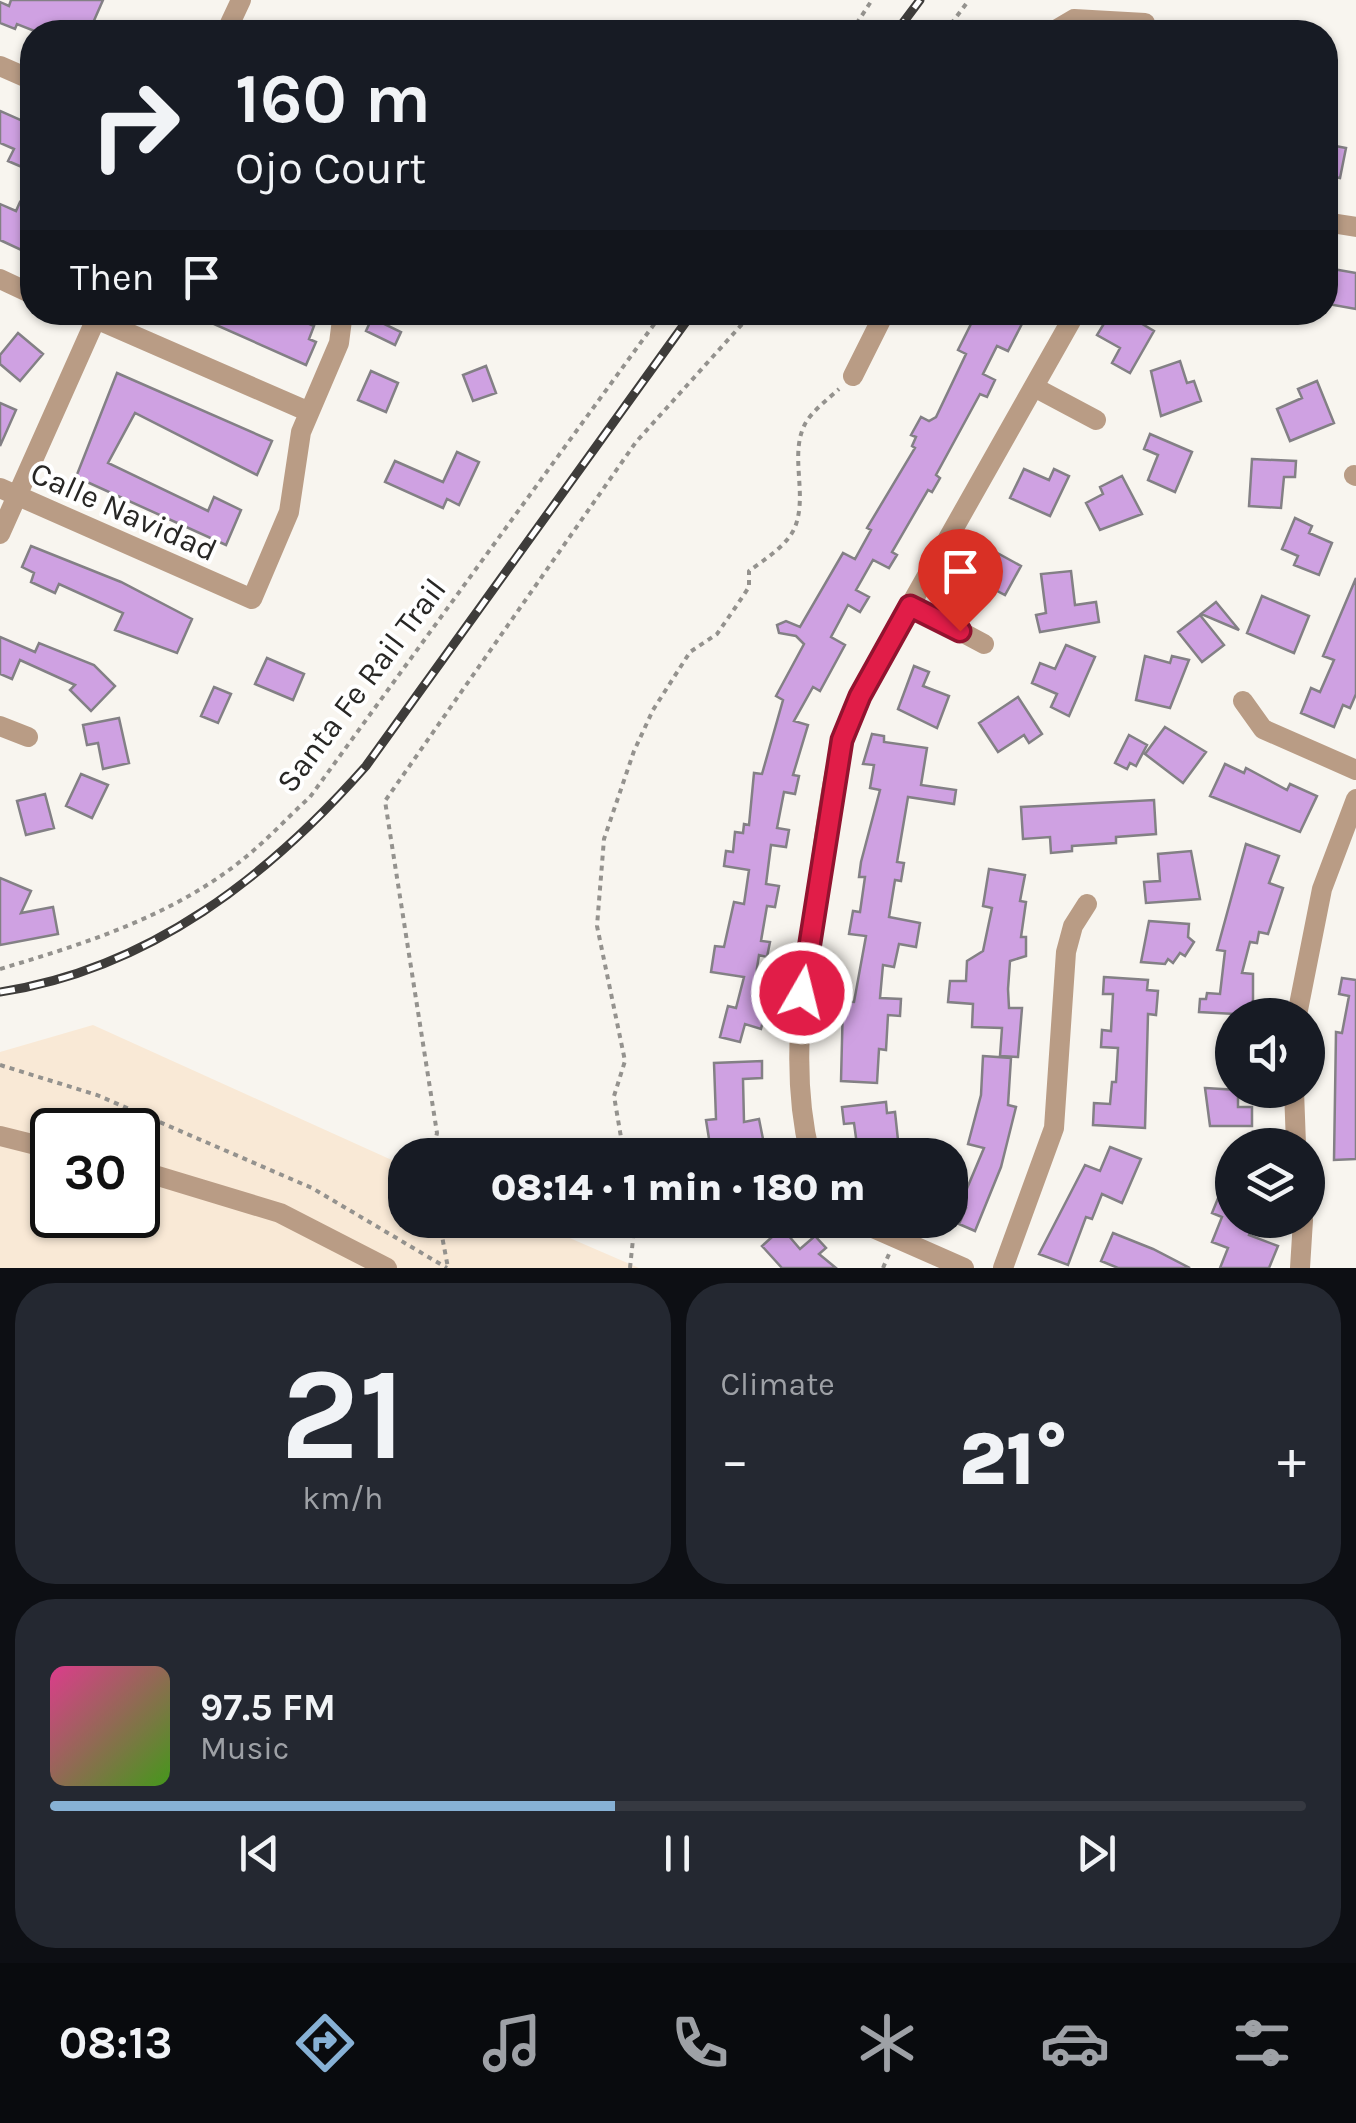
<!DOCTYPE html>
<meta charset="utf-8">
<style>
body{margin:0;font-family:Karla,sans-serif;background:#242831;color:#f1f3f6;height:100vh;display:flex;flex-direction:column;font-size:38px;white-space:nowrap}
*{box-sizing:border-box;margin:0}
p{font-size:32px;color:#9ea1a6}
.icon{flex:none;width:55px;height:55px;fill:none;stroke:currentColor;stroke-width:2;stroke-linecap:round;stroke-linejoin:round}
.map{position:relative;height:1268px;overflow:hidden}
.drawer{display:flex;flex-direction:column;gap:15px;padding:15px;background:#0d0f14;flex:1}
.drawer>*{flex:none}
.hud{position:absolute;left:20px;top:20px;width:1318px;height:305px;border-radius:40px;box-shadow:0 2px 8px #0004;background:#171b24;color:#f1f3f6;overflow:hidden}
.controls{position:absolute;left:1215px;top:998px;display:grid;gap:20px}
.controls a{display:grid;place-items:center;width:110px;height:110px;border-radius:50%;background:#171b24;box-shadow:0 2px 8px #0004;font-size:50px}
.speed{position:absolute;left:30px;top:1108px;display:flex;gap:20px;font-size:50px;font-weight:700;text-align:center}
.speed>*{display:grid;place-content:center;width:130px;height:130px;border-radius:50%;background:#171b24;box-shadow:0 2px 8px #0004;line-height:1}
.speed .limit{border:5px solid #111;border-radius:15px;background:#fff;color:#111}
.pin{position:absolute;display:grid;place-items:center;width:85px;height:85px;color:#fff;margin:-102px -42px;border-radius:50% 50% 50% 0;rotate:-45deg;box-shadow:0 0 10px #0007}
.pin .icon{rotate:45deg}
.me{position:absolute;width:110px;margin:-55px;rotate:8deg;stroke-linejoin:round;filter:drop-shadow(0 0 8px #0008)}
.turn{display:flex;align-items:center;gap:35px;height:210px;padding:0 50px;font-size:45px}
.turn .icon{width:130px;height:130px;stroke-width:2.5}
.turn b{display:block;font-size:70px;line-height:85px}
.then{display:flex;align-items:center;height:95px;padding:0 50px;background:#0003;gap:20px;font-size:38px}
.big{font-size:75px;font-weight:800;line-height:1.1}
.drawer .card{flex:1;display:flex;flex-direction:column;justify-content:center;gap:15px;min-width:0;padding:0 35px;border-radius:40px;background:#242831}
.drawer .dial{align-items:center;gap:0}
.dial b{font-size:130px;line-height:1}
.song{display:flex;align-items:center;gap:30px}
.cover{width:120px;height:120px;border-radius:15px;background:linear-gradient(135deg,hsl(330 70% 55%),hsl(100 70% 35%))}
.played{height:10px;border-radius:5px;background:linear-gradient(90deg,#87b1d5 45%,#363941 45%)}
.keys{display:flex;justify-content:space-around;direction:ltr}
.heat{display:flex;justify-content:space-between;align-items:center;font-size:55px;direction:ltr}
.drawer .tiles{flex:1;display:grid;gap:15px;grid-template-columns:1fr 1fr}
.card:last-child{grid-column:span 2}
.trip{position:absolute;left:388px;top:1138px;width:580px;height:100px;border-radius:40px;background:#171b24;box-shadow:0 2px 8px #0004;font-weight:800;line-height:100px;text-align:center}
.tab-bar{display:flex;height:160px;justify-content:space-around;align-items:center;background:#090b0e;color:#9ea1a6}
.tab-bar .icon{width:70px;height:70px}
.tab-bar .current{color:#87b1d5}
.tab-bar b{font-size:45px;color:#f1f3f6}
.map>svg:first-child{display:block}
</style>
<div class="map">
<svg width="1356" height="1268" viewBox="0 0 1356 1268">
<rect width="100%" height="100%" fill="#f8f5ef"/>
<path fill="#f9e9d6" fill-rule="evenodd" d="M 93,1025 L 405,1166 L 405,1220 L 528,1220 L 639,1268 L 0,1268 L 0,1052 ZM 52,1130 L 138,1130 L 138,1215 L 52,1215 Z"/>
<path fill="#cfa1e2" stroke="#838085" stroke-width="2.5" d="M 11,0 L 103,0 L 89,32 L 37,32 L 17,24 L 15,29 L 0,23 L 0,2 L 9,6 Z
M 0,111 L 32,125 L 32,161 L 26,158 L 22,167 L 8,161 L 14,149 L 0,143 Z
M 1325,144 L 1346,148 L 1340,178 L 1325,175 Z
M 20,202 L 32,208 L 32,255 L 0,240 L 0,204 L 16,211 Z
M 1333,269 L 1356,273 L 1356,309 L 1328,304 Z
M 187,312 L 283,312 L 314,326 L 309,339 L 316,342 L 306,365 Z
M 977,312 L 1028,312 L 1008,351 L 997,346 L 983,374 L 995,380 L 987,397 L 980,394 L 936,475 L 940,478 L 932,492 L 928,490 L 892,552 L 897,555 L 889,568 L 873,560 L 856,590 L 869,597 L 860,612 L 848,605 L 831,637 L 845,645 L 820,691 L 813,687 L 794,721 L 808,725 L 793,775 L 799,776 L 795,794 L 784,792 L 777,828 L 789,830 L 786,847 L 771,845 L 766,884 L 779,886 L 775,907 L 767,906 L 761,941 L 770,942 L 767,957 L 759,955 L 753,994 L 769,998 L 761,1029 L 745,1024 L 740,1042 L 720,1037 L 728,1006 L 736,1008 L 744,977 L 711,972 L 715,946 L 724,947 L 734,902 L 744,904 L 749,870 L 724,866 L 726,851 L 733,852 L 735,832 L 743,833 L 744,824 L 749,825 L 754,773 L 762,774 L 783,700 L 776,696 L 804,644 L 796,636 L 779,633 L 777,625 L 786,621 L 800,627 L 843,553 L 855,559 L 871,530 L 867,528 L 915,448 L 912,446 L 916,437 L 911,435 L 921,417 L 929,421 L 936,417 L 966,354 L 958,350 Z
M 1111,312 L 1122,312 L 1154,331 L 1130,373 L 1112,363 L 1120,348 L 1097,335 Z
M 372,318 L 401,332 L 395,345 L 366,331 Z
M 18,333 L 43,354 L 20,381 L 0,364 L 0,355 Z
M 1180,361 L 1187,383 L 1194,381 L 1201,401 L 1161,416 L 1151,371 Z
M 486,366 L 496,393 L 473,401 L 463,375 Z
M 371,371 L 398,383 L 386,412 L 358,400 Z
M 117,373 L 272,441 L 257,475 L 135,413 L 108,463 L 208,511 L 214,497 L 241,510 L 226,545 L 76,477 Z
M 1317,381 L 1334,423 L 1290,441 L 1277,409 L 1302,398 L 1298,389 Z
M 0,403 L 16,410 L 0,446 Z
M 1150,434 L 1192,452 L 1175,492 L 1148,480 L 1158,455 L 1144,449 Z
M 457,452 L 479,462 L 459,505 L 447,499 L 443,508 L 385,482 L 395,461 L 443,482 Z
M 1252,459 L 1296,461 L 1295,477 L 1284,477 L 1281,508 L 1249,506 Z
M 1024,469 L 1049,480 L 1054,469 L 1069,476 L 1050,516 L 1010,498 Z
M 1122,476 L 1142,514 L 1100,530 L 1086,503 L 1103,494 L 1100,487 Z
M 1295,518 L 1312,526 L 1309,533 L 1332,543 L 1319,575 L 1294,565 L 1298,556 L 1282,549 Z
M 981,544 L 1021,566 L 1005,595 L 965,574 Z
M 31,546 L 121,582 L 192,619 L 177,653 L 115,630 L 123,613 L 59,584 L 55,593 L 31,582 L 34,573 L 22,567 Z
M 1071,571 L 1075,605 L 1096,602 L 1099,622 L 1040,632 L 1036,615 L 1046,613 L 1041,574 Z
M 1356,578 L 1356,694 L 1350,708 L 1343,705 L 1334,727 L 1301,713 L 1311,688 L 1320,692 L 1334,660 L 1323,656 Z
M 1262,596 L 1309,616 L 1294,653 L 1247,633 Z
M 1216,602 L 1239,630 L 1201,614 Z
M 1200,615 L 1224,645 L 1202,662 L 1178,632 Z
M 0,637 L 35,652 L 39,643 L 94,665 L 115,686 L 91,711 L 70,690 L 75,685 L 20,660 L 12,679 L 0,674 Z
M 1066,645 L 1095,657 L 1069,716 L 1051,707 L 1057,694 L 1032,683 L 1040,663 L 1055,669 Z
M 1145,656 L 1170,663 L 1172,656 L 1189,660 L 1170,708 L 1136,700 Z
M 267,658 L 304,674 L 293,700 L 255,684 Z
M 914,666 L 929,672 L 923,686 L 949,696 L 937,728 L 898,709 Z
M 214,687 L 231,694 L 218,723 L 201,716 Z
M 1018,697 L 1042,734 L 1029,743 L 1024,735 L 998,752 L 979,723 Z
M 119,718 L 129,763 L 103,769 L 98,743 L 87,745 L 83,725 Z
M 1165,727 L 1206,752 L 1183,783 L 1145,754 Z
M 872,734 L 884,736 L 884,742 L 927,748 L 921,785 L 956,790 L 954,804 L 908,797 L 897,862 L 904,863 L 901,881 L 895,880 L 889,917 L 920,923 L 916,947 L 899,944 L 894,967 L 883,965 L 880,998 L 901,999 L 900,1016 L 888,1015 L 886,1050 L 879,1049 L 877,1083 L 841,1081 L 843,1001 L 854,1002 L 866,936 L 849,934 L 853,911 L 860,912 L 865,877 L 859,877 L 861,862 L 880,790 L 870,788 L 874,765 L 863,764 Z
M 1129,735 L 1147,745 L 1136,766 L 1130,763 L 1127,769 L 1115,763 Z
M 1225,764 L 1244,773 L 1246,768 L 1287,790 L 1290,784 L 1317,796 L 1300,832 L 1210,796 Z
M 81,774 L 108,785 L 92,818 L 66,806 Z
M 45,794 L 54,828 L 26,835 L 17,801 Z
M 1154,800 L 1156,834 L 1116,837 L 1116,843 L 1072,846 L 1072,851 L 1051,853 L 1050,837 L 1023,839 L 1021,807 Z
M 1246,844 L 1279,856 L 1269,883 L 1283,888 L 1268,934 L 1259,932 L 1257,943 L 1250,942 L 1242,973 L 1253,974 L 1253,1015 L 1199,1012 L 1200,999 L 1206,999 L 1207,993 L 1220,994 L 1225,951 L 1217,950 Z
M 1191,851 L 1200,899 L 1146,903 L 1144,882 L 1160,881 L 1158,854 Z
M 989,869 L 1025,875 L 1020,901 L 1026,902 L 1021,937 L 1026,937 L 1026,956 L 1010,961 L 1008,989 L 1009,1008 L 1022,1008 L 1018,1057 L 1000,1056 L 1002,1028 L 972,1027 L 973,1004 L 948,1002 L 950,981 L 966,981 L 967,961 L 983,951 L 992,908 L 983,906 Z
M 0,878 L 31,891 L 21,913 L 53,907 L 58,934 L 0,945 Z
M 1149,921 L 1189,924 L 1188,937 L 1194,942 L 1185,956 L 1180,953 L 1173,963 L 1168,959 L 1165,964 L 1141,962 Z
M 1104,977 L 1148,980 L 1147,990 L 1158,991 L 1156,1015 L 1148,1014 L 1145,1128 L 1093,1125 L 1094,1103 L 1110,1104 L 1112,1082 L 1116,1082 L 1118,1048 L 1101,1047 L 1102,1030 L 1111,1031 L 1113,994 L 1103,994 Z
M 1342,978 L 1356,980 L 1356,1159 L 1334,1160 L 1336,1032 L 1342,1033 L 1349,996 L 1339,994 Z
M 983,1056 L 1011,1058 L 1008,1105 L 1016,1107 L 1001,1167 L 975,1231 L 959,1224 L 966,1208 L 960,1205 L 984,1148 L 968,1144 L 981,1095 Z
M 762,1061 L 762,1078 L 743,1079 L 744,1122 L 759,1119 L 763,1139 L 740,1143 L 742,1155 L 719,1155 L 717,1144 L 710,1145 L 706,1120 L 716,1119 L 714,1063 Z
M 1205,1088 L 1238,1090 L 1238,1107 L 1252,1107 L 1252,1126 L 1210,1126 Z
M 886,1102 L 887,1113 L 895,1112 L 898,1140 L 857,1145 L 854,1123 L 844,1124 L 842,1107 Z
M 1110,1147 L 1141,1159 L 1122,1203 L 1102,1194 L 1092,1219 L 1086,1217 L 1068,1265 L 1039,1254 L 1085,1165 L 1100,1171 Z
M 1232,1164 L 1232,1220 L 1255,1220 L 1249,1235 L 1278,1246 L 1269,1268 L 1220,1268 L 1228,1248 L 1212,1242 L 1222,1217 L 1212,1213 Z
M 782,1228 L 800,1249 L 815,1236 L 826,1248 L 819,1254 L 836,1268 L 782,1268 L 762,1246 Z
M 1113,1233 L 1153,1249 L 1190,1268 L 1118,1268 L 1101,1261 Z"/>
<g fill="none" stroke-linecap="round" stroke-linejoin="round">
<path stroke="#94928e" stroke-width="4" stroke-dasharray="5 5" stroke-linecap="butt" d="M 851,32 L 872,0
M 945,32 L 969,0
M 0,969 C 87,943 176,915 247,856 C 269,838 289,816 310,797 L 663,312
M 0,1065 L 97,1095 L 312,1188 L 447,1268
M 432,1155 L 437,1133 L 385,801 L 636,442 L 753,312
M 624,1155 L 614,1096 L 625,1061 L 597,926 L 604,839 L 634,751 L 653,710 L 690,652 L 717,634 L 735,608 L 749,587 L 749,571 C 765,559 787,546 795,527 C 808,494 789,455 805,424 C 812,411 828,399 839,389
M 439,1220 L 448,1268
M 630,1268 L 635,1220
M 883,1268 L 889,1254"/>
<path stroke="#b99c85" stroke-width="20" d="M 226,32 L 241,0
M 1052,32 L 1074,19 L 1145,23
M 0,66 L 32,80
M 1325,222 L 1356,227
M 0,279 L 32,294
M 80,312 L 307,411
M 853,376 L 885,312
M 1034,387 L 1096,420
M 1354,475 L 1356,476
M 0,488 L 252,599 L 289,512 L 301,432 L 339,343 L 343,312
M 0,534 L 99,312
M 911,605 L 984,644
M 1243,701 L 1263,729 L 1356,770
M 0,726 L 28,737
M 1297,1015 L 1322,889 L 1356,799
M 1294,1090 L 1296,1145
M 0,1136 L 52,1149
M 810,1155 C 787,1061 806,968 819,874 C 828,813 833,752 859,696 L 1076,312
M 138,1170 L 280,1213 L 387,1268
M 855,1220 L 964,1268
M 1003,1268 L 1054,1128 L 1066,952 L 1073,926 L 1087,904
M 1300,1268 L 1303,1220"/>
<defs>
<path id="rail" d="M 896,32 L 920,0
M 0,992 C 150,969 269,876 366,766 L 693,312"/>
</defs>
<use href="#rail" stroke="#3e3c3a" stroke-width="9"/>
<use href="#rail" stroke="#fff" stroke-width="5" stroke-dasharray="15" stroke-linecap="butt"/>
</g>
<g fill="none" stroke-linecap="round" stroke-linejoin="round">
<defs>
<path id="route" d="M 802,993 L 842,740 L 860,696 L 910,606 L 960,631"/>
</defs>
<use href="#route" stroke="#92132f" stroke-width="25"/>
<use href="#route" stroke="#e11d48" stroke-width="18"/>
</g>
<g text-anchor="middle" stroke-width="8" stroke-linejoin="round" paint-order="stroke">
<g font-size="32" fill="#282725" stroke="#fff">
<text transform="translate(124 511) rotate(24)" y="11">Calle Navidad</text>
<text transform="translate(361 685) rotate(-53)" y="11">Santa Fe Rail Trail</text>
</g>
</g>
</svg>
<div class="controls">
<a><svg class="icon" aria-label="sound" viewBox="0 0 24 24"><path d="M4 9h4l5-4v14l-5-4H4zM17 9q2 3 0 6"/></svg></a>
<a><svg class="icon" aria-label="layers" viewBox="0 0 24 24"><path d="M12 4l9 5-9 5-9-5zM3 14l9 5 9-5"/></svg></a>
</div>
<div class="speed"><div class="limit">30</div></div>
<div class="pin" style="left:960px;top:631px;background:#d93025"><svg class="icon" aria-label="arrive" viewBox="0 0 24 24"><path d="M6 21V4h12l-3 4 3 4H6"/></svg></div>
<svg class="me" style="left:802px;top:993px" viewBox="-20 -20 40 40"><circle r="17" fill="#e11d48" stroke="#fff" stroke-width="3"/><path d="M0-11L8 9 0 5-8 9z" fill="#fff"/></svg>
<div class="trip">08:14 · 1 min · 180 m</div>
<div class="hud">
<div class="turn"><svg class="icon" aria-label="right" viewBox="0 0 24 24"><path d="M7 20v-9h11M14 6l5 5-5 5"/></svg><div><b>160 m</b>Ojo Court</div></div>
<div class="then">Then<svg class="icon" aria-label="arrive" viewBox="0 0 24 24"><path d="M6 21V4h12l-3 4 3 4H6"/></svg></div>
</div>
</div>
<section class="drawer">
<div class="tiles">
<div class="card dial"><b>21</b><p>km/h</p></div>
<div class="card"><p>Climate</p>
<div class="heat"><a>−</a><b class="big">21°</b><a>+</a></div>
</div>
<div class="card">
<div class="song"><i class="cover"></i><div><b>97.5 FM</b><p>Music</p></div></div>
<div class="played"></div>
<div class="keys"><svg class="icon" aria-label="previous" viewBox="0 0 24 24"><path d="M18 5L8 12l10 7zM5 5v14"/></svg><svg class="icon" aria-label="pause" viewBox="0 0 24 24"><path d="M8 5v14M16 5v14"/></svg><svg class="icon" aria-label="next" viewBox="0 0 24 24"><path d="M6 5l10 7-10 7zM19 5v14"/></svg></div>
</div>
</div>
</section>
<nav class="tab-bar">
<b>08:13</b>
<svg class="icon current" aria-label="directions" viewBox="0 0 24 24"><path d="M12 3l9 9-9 9-9-9zM9 14v-3h6M13 9l2 2-2 2"/></svg>
<svg class="icon" aria-label="music" viewBox="0 0 24 24"><path d="M9 18V5l10-2v13"/><circle cx="6" cy="18" r="3"/><circle cx="16" cy="16" r="3"/></svg>
<svg class="icon" aria-label="phone" viewBox="0 0 24 24"><path d="M5 4h4l2 5-3 2q2 4 5 5l2-3 5 2v4C11 20 4 13 5 4z"/></svg>
<svg class="icon" aria-label="climate" viewBox="0 0 24 24"><path d="M12 3v18M4 7l16 10M4 17L20 7"/></svg>
<svg class="icon" aria-label="car" viewBox="0 0 24 24"><path d="M5 17H2v-5l4-1 3-4h7l3 4 3 1v5h-3M9 17h6M6 11h13"/><circle cx="7" cy="17" r="2"/><circle cx="17" cy="17" r="2"/></svg>
<svg class="icon" aria-label="filters" viewBox="0 0 24 24"><path d="M4 7h16M4 17h16"/><circle cx="9" cy="7" r="2"/><circle cx="15" cy="17" r="2"/></svg>
</nav>
